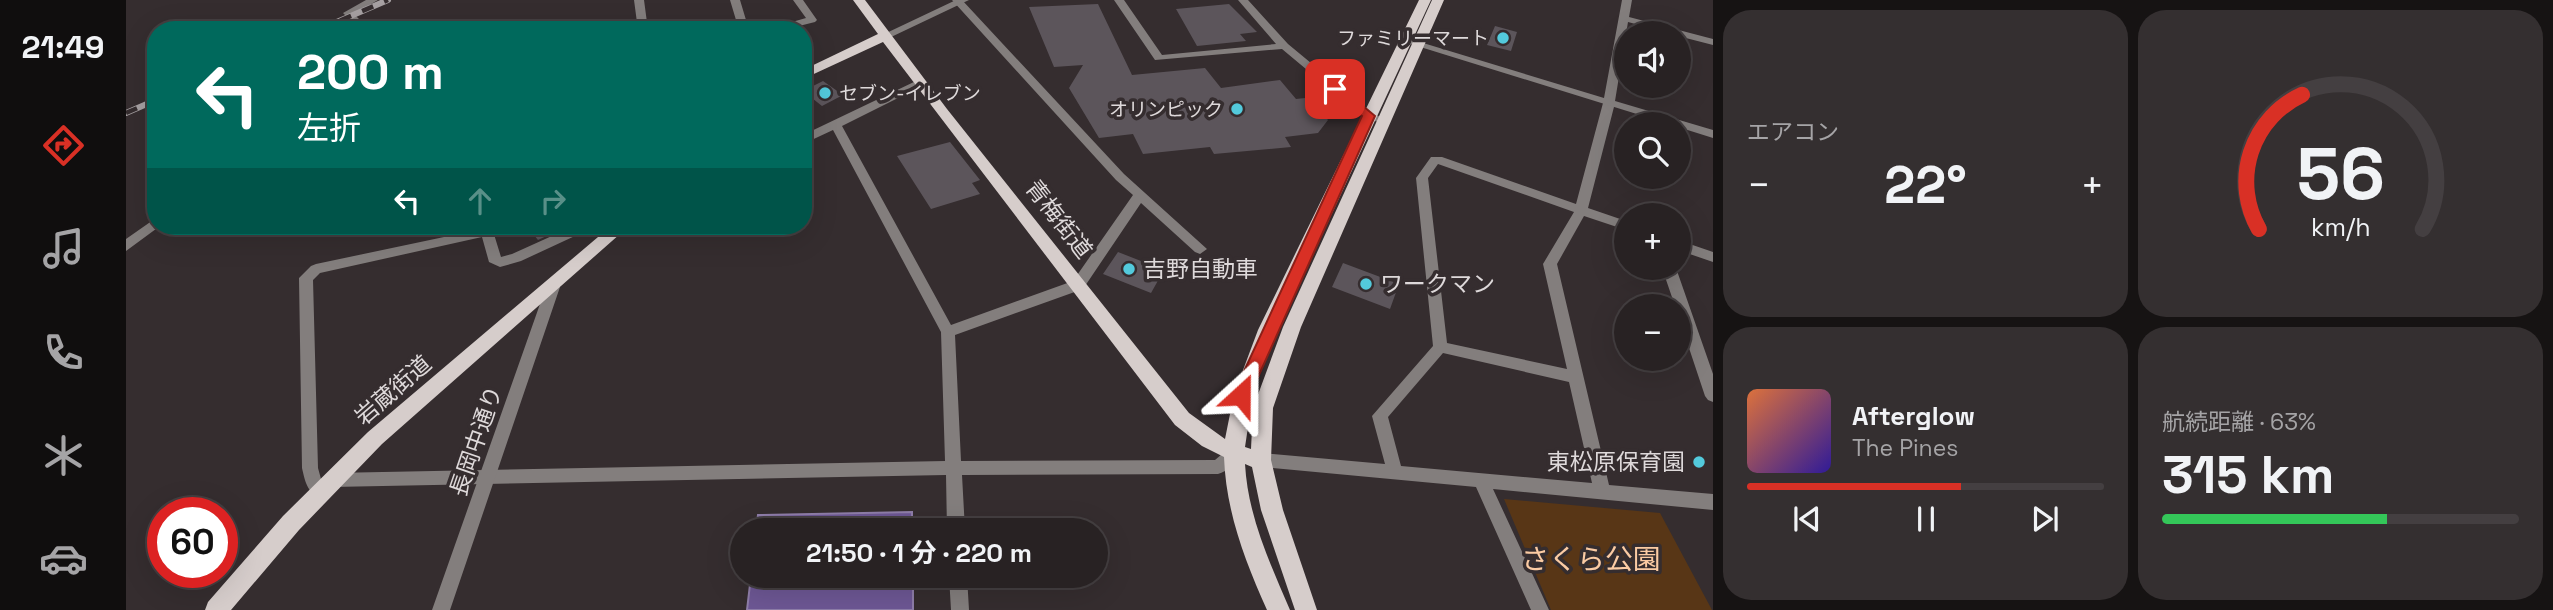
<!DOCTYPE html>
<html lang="ja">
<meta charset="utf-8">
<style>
body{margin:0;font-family:"Space Grotesk","Noto Sans JP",sans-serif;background:#342f30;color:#f1f3f6;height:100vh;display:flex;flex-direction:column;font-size:26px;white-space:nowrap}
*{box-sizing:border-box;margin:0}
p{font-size:23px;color:#a5a4a6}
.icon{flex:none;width:38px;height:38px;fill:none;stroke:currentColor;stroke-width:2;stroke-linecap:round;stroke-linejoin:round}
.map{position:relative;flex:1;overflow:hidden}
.panel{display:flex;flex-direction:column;gap:10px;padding:10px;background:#161313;width:840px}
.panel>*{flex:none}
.banner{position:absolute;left:21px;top:21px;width:665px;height:214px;border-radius:28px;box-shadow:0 7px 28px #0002,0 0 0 2px #443f41;background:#00695c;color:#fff;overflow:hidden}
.tools{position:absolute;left:1488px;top:21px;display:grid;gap:14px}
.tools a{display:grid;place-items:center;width:77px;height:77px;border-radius:50%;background:#282223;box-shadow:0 7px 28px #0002,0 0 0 2px #443f41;font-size:35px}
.speed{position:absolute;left:21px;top:497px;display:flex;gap:14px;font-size:35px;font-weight:700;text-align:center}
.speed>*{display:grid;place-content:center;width:91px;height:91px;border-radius:50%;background:#282223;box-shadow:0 7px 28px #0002,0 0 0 2px #443f41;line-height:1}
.speed .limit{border:10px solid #d22;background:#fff;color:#111}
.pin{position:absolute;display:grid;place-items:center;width:60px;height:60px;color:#fff;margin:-30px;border-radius:14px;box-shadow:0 4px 10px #0006}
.me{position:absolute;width:77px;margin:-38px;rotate:24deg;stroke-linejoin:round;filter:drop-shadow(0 0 5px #0008)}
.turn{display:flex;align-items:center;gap:24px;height:147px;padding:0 35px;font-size:32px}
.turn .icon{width:91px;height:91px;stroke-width:2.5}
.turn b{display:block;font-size:49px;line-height:60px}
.lanes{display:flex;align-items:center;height:66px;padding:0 35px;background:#0003;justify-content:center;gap:35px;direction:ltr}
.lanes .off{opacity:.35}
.big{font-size:52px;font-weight:700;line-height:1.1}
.panel .widget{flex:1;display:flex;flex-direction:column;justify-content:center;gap:10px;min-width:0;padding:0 24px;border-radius:28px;background:#342f30}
.panel .dial{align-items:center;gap:0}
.dial svg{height:182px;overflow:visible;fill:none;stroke:#443f41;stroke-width:7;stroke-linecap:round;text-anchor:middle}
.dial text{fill:#f1f3f6;stroke:none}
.song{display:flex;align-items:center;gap:21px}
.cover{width:84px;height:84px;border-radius:10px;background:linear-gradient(135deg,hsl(20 70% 55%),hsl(250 70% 35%))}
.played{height:7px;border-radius:4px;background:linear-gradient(90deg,#d93025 60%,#443f41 60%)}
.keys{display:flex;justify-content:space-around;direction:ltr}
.heat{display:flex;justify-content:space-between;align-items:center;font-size:38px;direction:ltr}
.charge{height:10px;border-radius:5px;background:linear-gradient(90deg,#34c759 63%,#443f41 0)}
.panel .tiles{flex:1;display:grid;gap:10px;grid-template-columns:repeat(2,1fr)}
.trip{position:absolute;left:604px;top:518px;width:378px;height:70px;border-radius:35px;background:#282223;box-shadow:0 7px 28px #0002,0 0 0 2px #443f41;font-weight:700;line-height:70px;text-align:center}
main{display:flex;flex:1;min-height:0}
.tabs{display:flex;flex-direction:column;width:126px;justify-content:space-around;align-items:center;background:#100e0e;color:#a5a4a6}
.tabs .icon{width:49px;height:49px}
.tabs .current{color:#d93025}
.tabs b{font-size:32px;color:#f1f3f6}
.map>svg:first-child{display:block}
</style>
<main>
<nav class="tabs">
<b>21:49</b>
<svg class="icon current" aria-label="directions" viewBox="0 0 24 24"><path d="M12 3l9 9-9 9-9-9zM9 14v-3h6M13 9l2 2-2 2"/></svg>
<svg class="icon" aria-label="music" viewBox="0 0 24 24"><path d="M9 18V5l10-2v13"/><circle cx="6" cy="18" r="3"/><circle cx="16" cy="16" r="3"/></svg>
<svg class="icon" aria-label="phone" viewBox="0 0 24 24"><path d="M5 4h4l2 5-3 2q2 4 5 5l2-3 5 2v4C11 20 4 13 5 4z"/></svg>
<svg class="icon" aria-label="climate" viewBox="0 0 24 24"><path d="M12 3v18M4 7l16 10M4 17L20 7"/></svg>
<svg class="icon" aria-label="car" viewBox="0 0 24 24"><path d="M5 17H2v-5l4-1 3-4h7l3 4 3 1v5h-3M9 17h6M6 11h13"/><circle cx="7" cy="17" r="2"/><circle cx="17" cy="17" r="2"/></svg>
</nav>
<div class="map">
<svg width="1587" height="610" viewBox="0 0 1587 610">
<rect width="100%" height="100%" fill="#352d2f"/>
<path fill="#583616" d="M 1378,499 L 1534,513 L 1586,610 L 1425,610 Z"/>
<path fill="#6d5794" stroke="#8f7ea9" stroke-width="2" d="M 786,512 L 786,530 L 630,530 L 632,515 Z
M 625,576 L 787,576 L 787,610 L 621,610 Z"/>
<path fill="#5c555b" d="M 972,4 L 1006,75 L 1079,68 L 1095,88 L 1154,80 L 1170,99 L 1179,98 L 1183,103 L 1186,102 L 1202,120 L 1192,133 L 1159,137 L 1165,147 L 1088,154 L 1084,147 L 1017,154 L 1007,134 L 973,138 L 943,88 L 957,65 L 928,67 L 903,7 Z
M 1103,4 L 1131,32 L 1114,34 L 1120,41 L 1071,46 L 1050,9 Z
M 1369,26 L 1391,32 L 1385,51 L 1361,45 Z
M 697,81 L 717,95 L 696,106 L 677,91 Z
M 824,142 L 854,180 L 846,183 L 854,194 L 805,209 L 771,156 Z
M 413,226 L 442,226 L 412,240 L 404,230 Z
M 992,252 L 1038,270 L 1025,293 L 977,274 Z
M 1217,263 L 1273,284 L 1264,309 L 1206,287 Z"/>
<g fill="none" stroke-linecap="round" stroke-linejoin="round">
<path fill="#837e7d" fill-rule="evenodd" d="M 240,0 L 252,0 L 228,14 L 235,21 L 230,30 L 220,30 L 225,21 L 217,13 Z
M 508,0 L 518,0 L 522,30 L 512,30 Z
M 604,0 L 614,0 L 623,30 L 613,30 Z
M 667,0 L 677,0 L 691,20 L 689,22 L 657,30 L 638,30 L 680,18 Z
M 826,0 L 836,0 L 998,174 L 1081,249 L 1074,254 L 1069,252 L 1015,203 L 957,289 L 829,335 L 835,461 L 1089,460 C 1097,454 1103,445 1114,449 L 1116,454 C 1112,463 1101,471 1092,474 L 836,475 L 839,530 L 821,530 L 820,475 L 206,487 L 200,485 L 203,491 L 201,496 L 195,498 C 181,493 179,481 176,468 L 173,278 L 185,266 L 190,264 L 356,229 L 367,231 L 375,257 L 386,254 L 448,226 L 465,226 L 464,229 L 395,261 L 374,267 L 363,262 L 356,237 L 194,273 L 187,280 L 192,468 L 195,479 L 200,485 L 198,480 L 200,475 L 206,473 L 819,461 L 815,332 L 707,130 L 677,144 L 677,135 L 790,81 L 798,81 L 798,85 L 716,126 L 825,325 L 947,281 L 1007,195 L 990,180 Z
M 988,0 L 998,0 L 1036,55 L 1150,44 L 1112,0 L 1122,0 L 1162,44 L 1243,111 L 1260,120 L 1254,123 L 1235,115 L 1156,49 L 1029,60 Z
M 1483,100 L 1489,103 L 1462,208 L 1500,221 L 1500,230 L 1458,216 L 1431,264 L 1483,485 L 1587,494 L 1587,510 L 1367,489 L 1423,610 L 1405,610 L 1350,487 L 1135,467 L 1129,465 L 1127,460 L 1129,455 L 1135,453 L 1259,464 L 1246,416 L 1307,346 L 1290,178 L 1305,157 L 1316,157 L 1450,204 L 1477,103 ZM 1312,164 L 1448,212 L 1417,264 L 1441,369 L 1321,343 L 1302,178 ZM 1317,353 L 1443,382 L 1466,483 L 1275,466 L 1262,417 Z
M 30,218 L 30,226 L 34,226 L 0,251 L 0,239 Z
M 1552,240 L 1587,252 L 1587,262 L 1552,250 Z
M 1536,268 L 1550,268 L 1587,374 L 1587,402 L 1582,400 L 1579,396 L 1552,315 L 1552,306 L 1549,306 Z
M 823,576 L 841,576 L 843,610 L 825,610 Z"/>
<path fill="#837e7d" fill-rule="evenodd" d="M 830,0 L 843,0 L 763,38 L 754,36 Z
M 1496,0 L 1506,0 L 1503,17 L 1587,39 L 1587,45 L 1552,36 L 1552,33 L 1543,33 L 1502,22 L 1489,101 L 1587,130 L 1587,138 L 1552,127 L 1552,124 L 1543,124 L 1275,41 L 1284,39 L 1478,98 Z
M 427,282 L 434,287 L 324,610 L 306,610 L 420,287 Z"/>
<path fill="#d6cdcb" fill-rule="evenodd" d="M 727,0 L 739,0 L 821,109 L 1063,413 L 1099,439 L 1108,394 L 1132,330 L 1293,0 L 1305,0 L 1137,362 L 1127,394 L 1119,447 L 1125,449 L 1127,408 L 1157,327 L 1306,0 L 1318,0 L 1175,327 L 1147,408 L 1145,460 L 1157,510 L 1191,610 L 1169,610 L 1135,510 L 1126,467 L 1119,464 C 1122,517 1144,563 1164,610 L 1141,610 C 1119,561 1100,512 1098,457 L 1076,446 L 1049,425 L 757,42 L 677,79 L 677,70 L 752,34 Z
M 485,226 L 503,226 L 256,444 L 173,530 L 105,610 L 79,610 L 82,602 L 157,516 L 242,432 Z"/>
<defs>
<path id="rail" d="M 192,30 L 262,0
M 0,113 L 30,100"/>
</defs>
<use href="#rail" stroke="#a6a0a2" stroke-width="6"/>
<use href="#rail" stroke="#352d2f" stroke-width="4.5" stroke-dasharray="12" stroke-linecap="butt"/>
</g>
<path fill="#d93025" stroke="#8d1f18" stroke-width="2" d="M 1204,86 L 1213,86 L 1249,116 L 1124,395 L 1115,402 L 1107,395 L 1236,116 L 1204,91 Z"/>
<g fill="#53cadc" stroke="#352d2f" stroke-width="2.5">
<circle cx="1377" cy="38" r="7"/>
<circle cx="699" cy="93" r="7"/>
<circle cx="1111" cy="109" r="7"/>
<circle cx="1003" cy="269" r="7"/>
<circle cx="1240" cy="284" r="7"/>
<circle cx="1573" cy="462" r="7"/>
</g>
<g text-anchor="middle" stroke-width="7" stroke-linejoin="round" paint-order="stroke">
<g font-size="19" fill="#ded9da" stroke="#352d2f" text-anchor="end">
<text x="1363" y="45">ファミリーマート</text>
<text x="713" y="100" text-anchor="start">セブン-イレブン</text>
<text x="1097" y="116">オリンピック</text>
</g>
<g font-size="23" fill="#ded9da" stroke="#352d2f">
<text transform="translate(933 219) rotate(52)" y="8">青梅街道</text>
<text transform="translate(267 390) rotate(-41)" y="8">岩蔵街道</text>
<text transform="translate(350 441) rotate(-71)" y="8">長岡中通り</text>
</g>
<g font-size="23" fill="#ded9da" stroke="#352d2f" text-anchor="start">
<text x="1017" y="277">吉野自動車</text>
<text x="1254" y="292">ワークマン</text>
<text x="1559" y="470" text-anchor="end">東松原保育園</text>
</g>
<g font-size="28" fill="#fbcba3" stroke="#352d2f">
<text x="1465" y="569">さくら公園</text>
</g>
</g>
</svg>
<div class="tools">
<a><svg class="icon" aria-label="sound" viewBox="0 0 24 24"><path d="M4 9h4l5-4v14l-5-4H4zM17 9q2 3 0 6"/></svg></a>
<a><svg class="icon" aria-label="search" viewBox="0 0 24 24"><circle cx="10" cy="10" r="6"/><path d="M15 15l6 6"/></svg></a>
<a>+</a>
<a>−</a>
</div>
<div class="speed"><div class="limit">60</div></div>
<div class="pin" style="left:1209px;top:89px;background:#d93025"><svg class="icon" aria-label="arrive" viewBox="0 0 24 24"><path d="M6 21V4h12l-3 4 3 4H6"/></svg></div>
<svg class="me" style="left:1115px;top:395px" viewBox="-20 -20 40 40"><path d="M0-17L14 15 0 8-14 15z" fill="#d93025" stroke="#fff" stroke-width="4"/></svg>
<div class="trip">21:50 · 1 分 · 220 m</div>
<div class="banner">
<div class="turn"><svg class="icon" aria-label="left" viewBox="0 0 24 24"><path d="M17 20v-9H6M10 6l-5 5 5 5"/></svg><div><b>200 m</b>左折</div></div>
<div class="lanes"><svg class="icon" aria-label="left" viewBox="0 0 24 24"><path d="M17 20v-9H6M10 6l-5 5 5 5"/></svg><svg class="icon off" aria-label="ahead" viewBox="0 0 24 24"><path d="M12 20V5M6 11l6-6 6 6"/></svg><svg class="icon off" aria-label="right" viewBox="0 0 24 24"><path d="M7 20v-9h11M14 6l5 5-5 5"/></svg></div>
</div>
</div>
<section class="panel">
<div class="tiles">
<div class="widget"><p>エアコン</p>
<div class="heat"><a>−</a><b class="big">22°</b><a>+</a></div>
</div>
<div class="widget dial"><svg viewBox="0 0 100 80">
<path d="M14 69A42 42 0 1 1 86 69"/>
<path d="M14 69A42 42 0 0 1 33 10" stroke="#d93025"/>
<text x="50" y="56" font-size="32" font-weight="700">56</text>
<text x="50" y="72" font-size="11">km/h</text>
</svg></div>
<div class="widget">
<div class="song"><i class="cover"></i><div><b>Afterglow</b><p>The Pines</p></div></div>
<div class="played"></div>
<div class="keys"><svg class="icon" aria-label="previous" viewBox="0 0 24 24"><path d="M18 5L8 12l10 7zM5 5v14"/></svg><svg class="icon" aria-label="pause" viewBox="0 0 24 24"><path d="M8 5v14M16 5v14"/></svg><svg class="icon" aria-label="next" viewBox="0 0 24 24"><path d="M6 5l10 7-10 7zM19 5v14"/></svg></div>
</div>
<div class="widget"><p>航続距離 · 63%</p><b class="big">315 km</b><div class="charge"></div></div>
</div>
</section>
</main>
